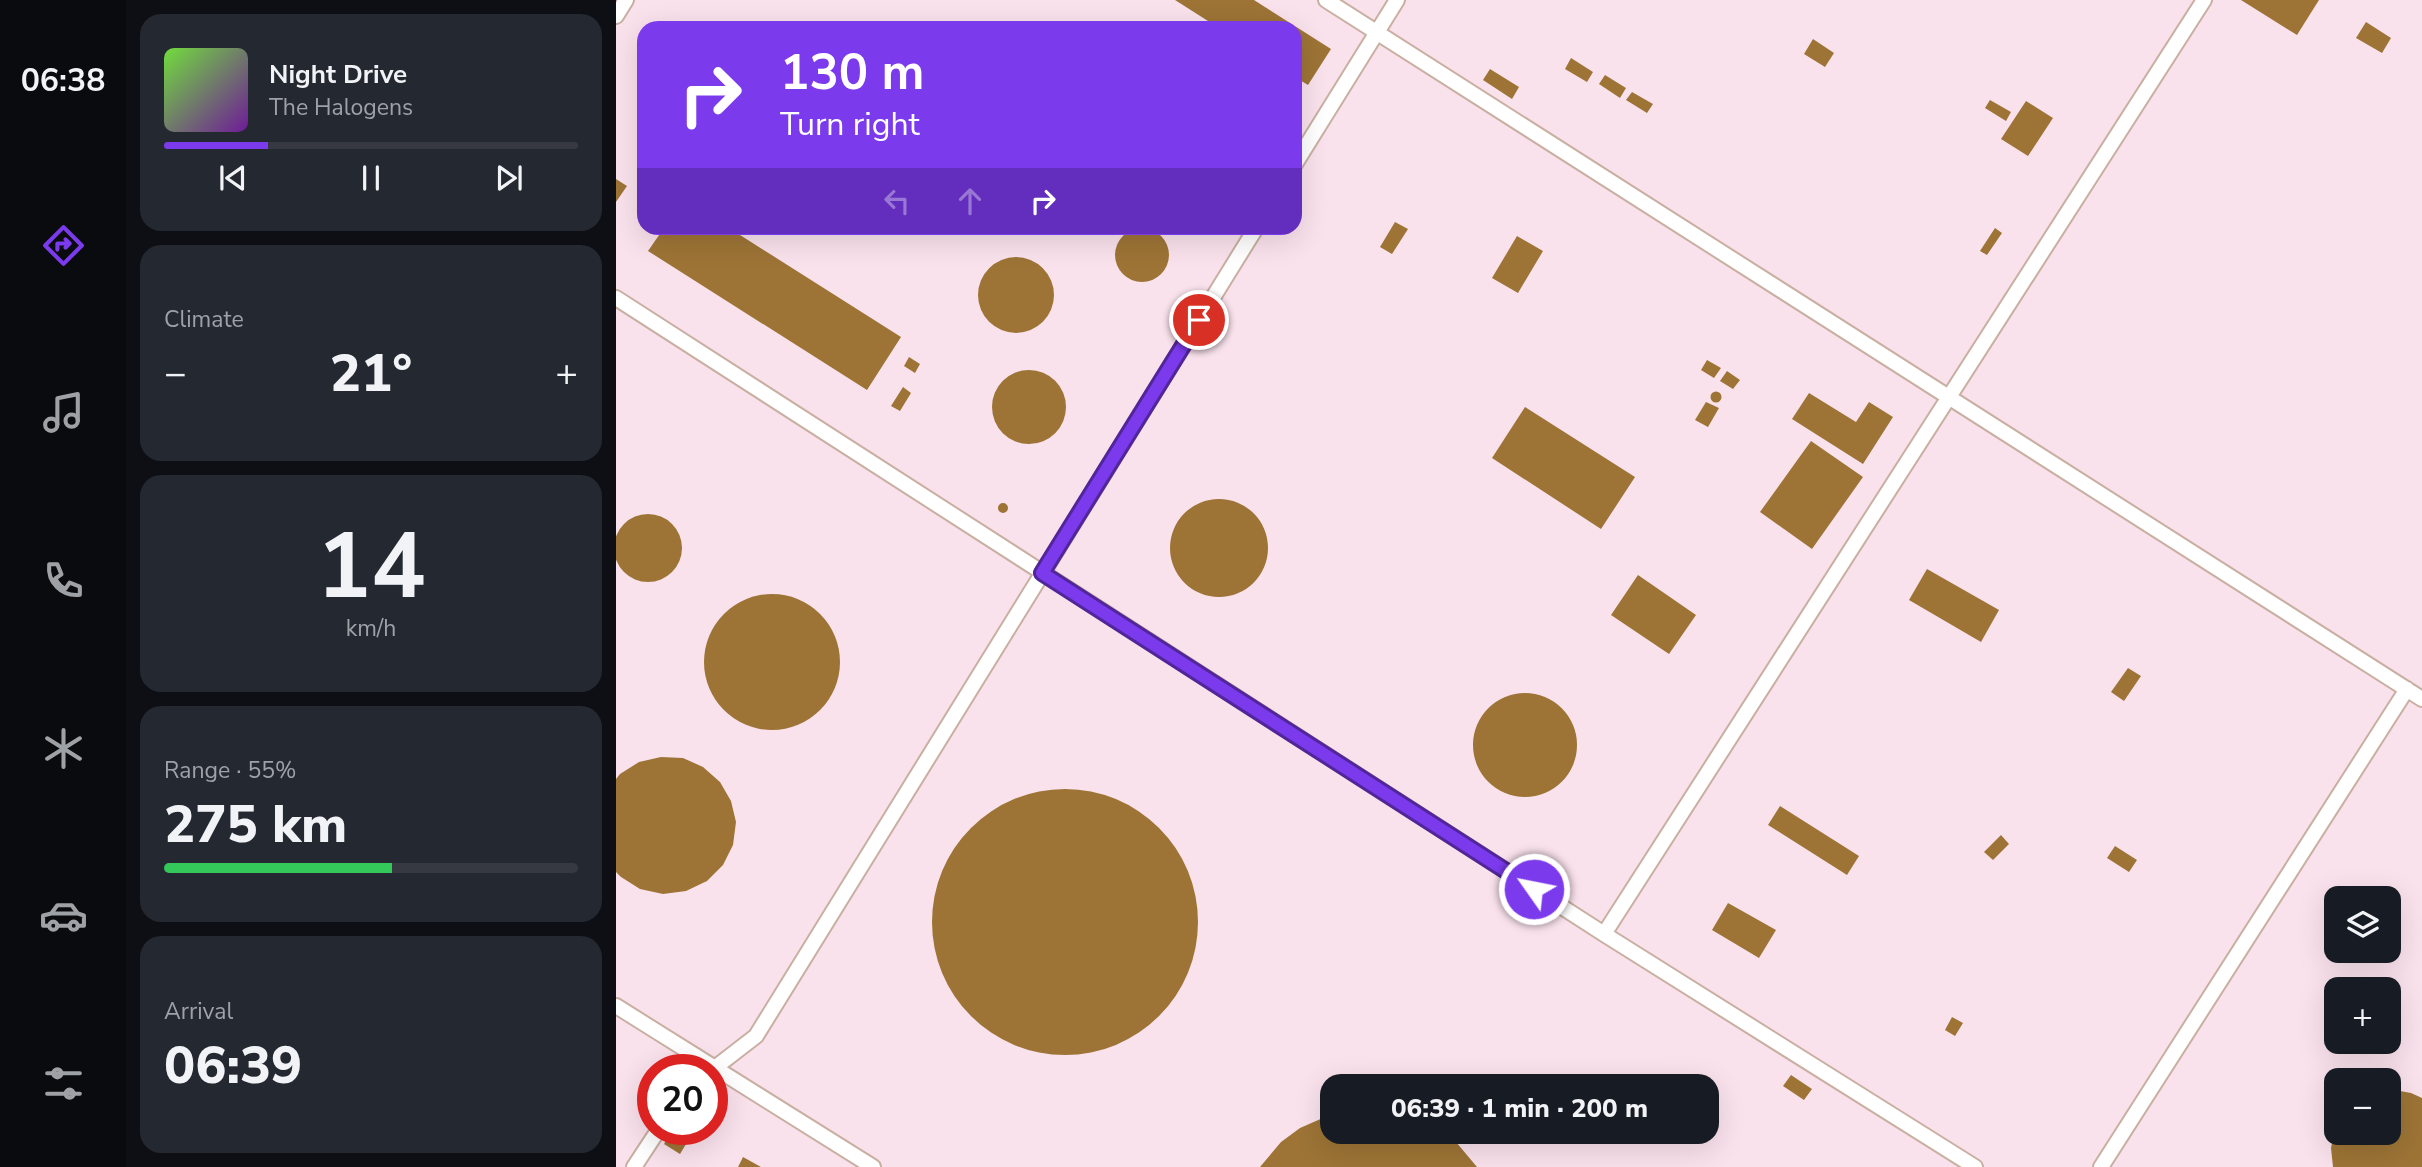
<!DOCTYPE html>
<meta charset="utf-8">
<style>
body{margin:0;font-family:"Nunito Sans",sans-serif;background:#242831;color:#f1f3f6;height:100vh;display:flex;flex-direction:column;font-size:26px;white-space:nowrap}
*{box-sizing:border-box;margin:0}
p{font-size:23px;color:#9ea1a6}
.icon{flex:none;width:38px;height:38px;fill:none;stroke:currentColor;stroke-width:2;stroke-linecap:round;stroke-linejoin:round}
.map{position:relative;flex:1;overflow:hidden}
.sheet{display:flex;flex-direction:column;gap:14px;padding:14px;background:#0d0f14;width:490px}
.sheet>*{flex:none}
.guide{position:absolute;left:21px;top:21px;width:665px;height:214px;border-radius:21px;box-shadow:0 7px 28px #0002;background:#7c3aed;color:#fff;overflow:hidden}
.tools{position:absolute;left:1708px;top:886px;display:grid;gap:14px}
.tools a{display:grid;place-items:center;width:77px;height:77px;border-radius:14px;background:#171b24;box-shadow:0 7px 28px #0002;font-size:35px}
.speed{position:absolute;left:21px;top:1054px;display:flex;gap:14px;font-size:35px;font-weight:700;text-align:center}
.speed>*{display:grid;place-content:center;width:91px;height:91px;border-radius:50%;background:#171b24;box-shadow:0 7px 28px #0002;line-height:1}
.speed .limit{border:10px solid #d22;background:#fff;color:#111}
.pin{position:absolute;display:grid;place-items:center;width:60px;height:60px;color:#fff;margin:-30px;border:4px solid #fff;border-radius:50%;box-shadow:0 2px 7px #0007}
.me{position:absolute;width:77px;margin:-38px;rotate:303deg;stroke-linejoin:round;filter:drop-shadow(0 0 5px #0008)}
.turn{display:flex;align-items:center;gap:24px;height:147px;padding:0 28px;font-size:32px}
.turn .icon{width:91px;height:91px;stroke-width:2.5}
.turn b{display:block;font-size:49px;line-height:60px}
.lanes{display:flex;align-items:center;height:66px;padding:0 28px;background:#0003;justify-content:center;gap:35px;direction:ltr}
.lanes .off{opacity:.35}
.big{font-size:52px;font-weight:800;line-height:1.1}
.sheet .card{flex:1;display:flex;flex-direction:column;justify-content:center;gap:10px;min-width:0;padding:0 24px;border-radius:21px;background:#242831}
.sheet .dial{align-items:center;gap:0}
.dial b{font-size:91px;line-height:1}
.song{display:flex;align-items:center;gap:21px}
.cover{width:84px;height:84px;border-radius:10px;background:linear-gradient(135deg,hsl(100 70% 55%),hsl(280 70% 35%))}
.played{height:7px;border-radius:4px;background:linear-gradient(90deg,#7c3aed 25%,#363941 25%)}
.keys{display:flex;justify-content:space-around;direction:ltr}
.heat{display:flex;justify-content:space-between;align-items:center;font-size:38px;direction:ltr}
.charge{height:10px;border-radius:5px;background:linear-gradient(90deg,#34c759 55%,#363941 0)}
.trip{position:absolute;left:704px;top:1074px;width:399px;height:70px;border-radius:21px;background:#171b24;box-shadow:0 7px 28px #0002;font-weight:800;line-height:70px;text-align:center}
main{display:flex;flex:1;min-height:0}
.tabs{display:flex;flex-direction:column;width:126px;justify-content:space-around;align-items:center;background:#090b0e;color:#9ea1a6}
.tabs .icon{width:49px;height:49px}
.tabs .selected{color:#7c3aed}
.tabs b{font-size:32px;color:#f1f3f6}
.map>svg:first-child{display:block}
</style>
<main>
<nav class="tabs">
<b>06:38</b>
<svg class="icon selected" aria-label="directions" viewBox="0 0 24 24"><path d="M12 3l9 9-9 9-9-9zM9 14v-3h6M13 9l2 2-2 2"/></svg>
<svg class="icon" aria-label="music" viewBox="0 0 24 24"><path d="M9 18V5l10-2v13"/><circle cx="6" cy="18" r="3"/><circle cx="16" cy="16" r="3"/></svg>
<svg class="icon" aria-label="phone" viewBox="0 0 24 24"><path d="M5 4h4l2 5-3 2q2 4 5 5l2-3 5 2v4C11 20 4 13 5 4z"/></svg>
<svg class="icon" aria-label="climate" viewBox="0 0 24 24"><path d="M12 3v18M4 7l16 10M4 17L20 7"/></svg>
<svg class="icon" aria-label="car" viewBox="0 0 24 24"><path d="M5 17H2v-5l4-1 3-4h7l3 4 3 1v5h-3M9 17h6M6 11h13"/><circle cx="7" cy="17" r="2"/><circle cx="17" cy="17" r="2"/></svg>
<svg class="icon" aria-label="filters" viewBox="0 0 24 24"><path d="M4 7h16M4 17h16"/><circle cx="9" cy="7" r="2"/><circle cx="15" cy="17" r="2"/></svg>
</nav>
<section class="sheet">
<div class="card">
<div class="song"><i class="cover"></i><div><b>Night Drive</b><p>The Halogens</p></div></div>
<div class="played"></div>
<div class="keys"><svg class="icon" aria-label="previous" viewBox="0 0 24 24"><path d="M18 5L8 12l10 7zM5 5v14"/></svg><svg class="icon" aria-label="pause" viewBox="0 0 24 24"><path d="M8 5v14M16 5v14"/></svg><svg class="icon" aria-label="next" viewBox="0 0 24 24"><path d="M6 5l10 7-10 7zM19 5v14"/></svg></div>
</div>
<div class="card"><p>Climate</p>
<div class="heat"><a>−</a><b class="big">21°</b><a>+</a></div>
</div>
<div class="card dial"><b>14</b><p>km/h</p></div>
<div class="card"><p>Range · 55%</p><b class="big">275 km</b><div class="charge"></div></div>
<div class="card"><p>Arrival</p><b class="big">06:39</b></div>
</section>
<div class="map">
<svg width="1806" height="1167" viewBox="0 0 1806 1167">
<rect width="100%" height="100%" fill="#fcf1eb"/>
<path fill="#fae2ec" fill-rule="evenodd" d="M 0,0 L 1806,0 L 1806,1167 L 0,1167 ZM 28,28 L 679,28 L 679,228 L 28,228 ZM 1720,898 L 1773,898 L 1773,950 L 1720,950 ZM 1720,989 L 1773,989 L 1773,1041 L 1720,1041 ZM 37,1069 L 96,1069 L 96,1129 L 37,1129 ZM 1720,1080 L 1773,1080 L 1773,1132 L 1720,1132 ZM 716,1087 L 1090,1087 L 1090,1132 L 716,1132 Z"/>
<path fill="#9d7436" d="M 559,0 L 638,0 L 715,49 L 692,85 L 679,77 L 679,28 L 603,28 Z
M 1625,0 L 1703,0 L 1681,35 Z
M 1750,22 L 1775,38 L 1766,53 L 1740,38 Z
M 1197,39 L 1218,53 L 1209,67 L 1188,54 Z
M 955,58 L 977,72 L 971,82 L 949,69 Z
M 874,69 L 903,87 L 896,99 L 867,80 Z
M 989,75 L 1010,88 L 1004,98 L 983,84 Z
M 1016,92 L 1037,104 L 1031,113 L 1010,100 Z
M 1374,100 L 1395,112 L 1390,121 L 1369,108 Z
M 1410,101 L 1437,118 L 1412,156 L 1385,139 Z
M 0,179 L 11,186 L 0,202 Z
M 779,222 L 792,229 L 776,254 L 764,247 Z
M 48,228 L 113,228 L 285,337 L 251,390 L 32,251 Z
M 1379,228 L 1386,233 L 1371,255 L 1364,251 Z
M499 255a27 27 0 1 1 54 0a27 27 0 1 1-54 0Z
M 901,236 L 927,251 L 902,293 L 876,278 Z
M362 295a38 38 0 1 1 76 0a38 38 0 1 1-76 0Z
M 293,357 L 304,364 L 299,373 L 288,366 Z
M 1091,360 L 1105,368 L 1098,378 L 1085,370 Z
M376 407a37 37 0 1 1 74 0a37 37 0 1 1-74 0Z
M 1111,371 L 1124,380 L 1117,389 L 1104,381 Z
M 287,387 L 295,393 L 284,411 L 275,406 Z
M1094.5 397a5.5 5.5 0 1 1 11 0a5.5 5.5 0 1 1-11 0Z
M 1193,393 L 1240,422 L 1253,402 L 1277,417 L 1247,464 L 1176,419 Z
M 1090,402 L 1103,408 L 1092,427 L 1079,420 Z
M 909,407 L 1019,477 L 985,529 L 876,458 Z
M 1195,441 L 1247,477 L 1196,549 L 1144,512 Z
M554 548a49 49 0 1 1 98 0a49 49 0 1 1-98 0Z
M382 508a5 5 0 1 1 10 0a5 5 0 1 1-10 0Z
M-2 548a34 34 0 1 1 68 0a34 34 0 1 1-68 0Z
M 1311,569 L 1383,610 L 1365,642 L 1293,600 Z
M 1022,575 L 1080,615 L 1053,654 L 995,615 Z
M88 662a68 68 0 1 1 136 0a68 68 0 1 1-136 0Z
M 1512,668 L 1525,676 L 1508,701 L 1495,692 Z
M857 745a52 52 0 1 1 104 0a52 52 0 1 1-104 0Z
M 45,757 L 67,758 L 87,767 L 104,782 L 115,801 L 120,822 L 117,845 L 107,865 L 91,881 L 70,891 L 47,894 L 24,889 L 5,877 L 0,872 L 0,779 L 4,774 L 23,762 Z
M316 922a133 133 0 1 1 266 0a133 133 0 1 1-266 0Z
M 1164,806 L 1243,856 L 1231,875 L 1152,825 Z
M 1385,835 L 1393,844 L 1377,860 L 1368,852 Z
M 1499,846 L 1521,860 L 1513,872 L 1491,858 Z
M 1112,903 L 1160,930 L 1143,958 L 1096,930 Z
M 1336,1017 L 1347,1023 L 1339,1036 L 1329,1030 Z
M 1175,1075 L 1196,1089 L 1188,1100 L 1167,1086 Z
M 1779,1090 L 1795,1093 L 1806,1098 L 1806,1167 L 1717,1167 L 1715,1148 L 1719,1127 L 1720,1132 L 1773,1132 L 1773,1091 Z
M 716,1114 L 716,1132 L 827,1132 L 840,1142 L 861,1167 L 644,1167 L 665,1142 L 684,1128 Z
M 57,1129 L 74,1129 L 78,1131 L 64,1154 L 48,1144 Z
M 127,1157 L 145,1167 L 122,1167 Z"/>
<g fill="none" stroke-linecap="round" stroke-linejoin="round">
<defs>
<path id="service" d="M 710,0 L 1806,699
M 0,16 L 10,0
M 679,164 L 781,0
M 0,298 L 988,934 L 1359,1167
M 988,934 L 1588,0
M 0,1006 L 257,1167
M 96,1070 L 140,1036 L 640,228
M 18,1167 L 43,1129
M 1485,1167 L 1791,689"/>
</defs>
<use href="#service" stroke="#c9afa2" stroke-width="18"/>
<use href="#service" stroke="#fff" stroke-width="14"/>
</g>
<g fill="none" stroke-linecap="round" stroke-linejoin="round">
<defs>
<path id="route" d="M 583,320 L 426,573 L 918,889"/>
</defs>
<use href="#route" stroke="#51269a" stroke-width="18"/>
<use href="#route" stroke="#7c3aed" stroke-width="12"/>
</g>
</svg>
<div class="tools">
<a><svg class="icon" aria-label="layers" viewBox="0 0 24 24"><path d="M12 4l9 5-9 5-9-5zM3 14l9 5 9-5"/></svg></a>
<a>+</a>
<a>−</a>
</div>
<div class="speed"><div class="limit">20</div></div>
<div class="pin" style="left:583px;top:320px;background:#d93025"><svg class="icon" aria-label="arrive" viewBox="0 0 24 24"><path d="M6 21V4h12l-3 4 3 4H6"/></svg></div>
<svg class="me" style="left:918px;top:889px" viewBox="-20 -20 40 40"><circle r="17" fill="#7c3aed" stroke="#fff" stroke-width="3"/><path d="M0-11L8 9 0 5-8 9z" fill="#fff"/></svg>
<div class="trip">06:39 · 1 min · 200 m</div>
<div class="guide">
<div class="turn"><svg class="icon" aria-label="right" viewBox="0 0 24 24"><path d="M7 20v-9h11M14 6l5 5-5 5"/></svg><div><b>130 m</b>Turn right</div></div>
<div class="lanes"><svg class="icon off" aria-label="left" viewBox="0 0 24 24"><path d="M17 20v-9H6M10 6l-5 5 5 5"/></svg><svg class="icon off" aria-label="ahead" viewBox="0 0 24 24"><path d="M12 20V5M6 11l6-6 6 6"/></svg><svg class="icon" aria-label="right" viewBox="0 0 24 24"><path d="M7 20v-9h11M14 6l5 5-5 5"/></svg></div>
</div>
</div>
</main>
